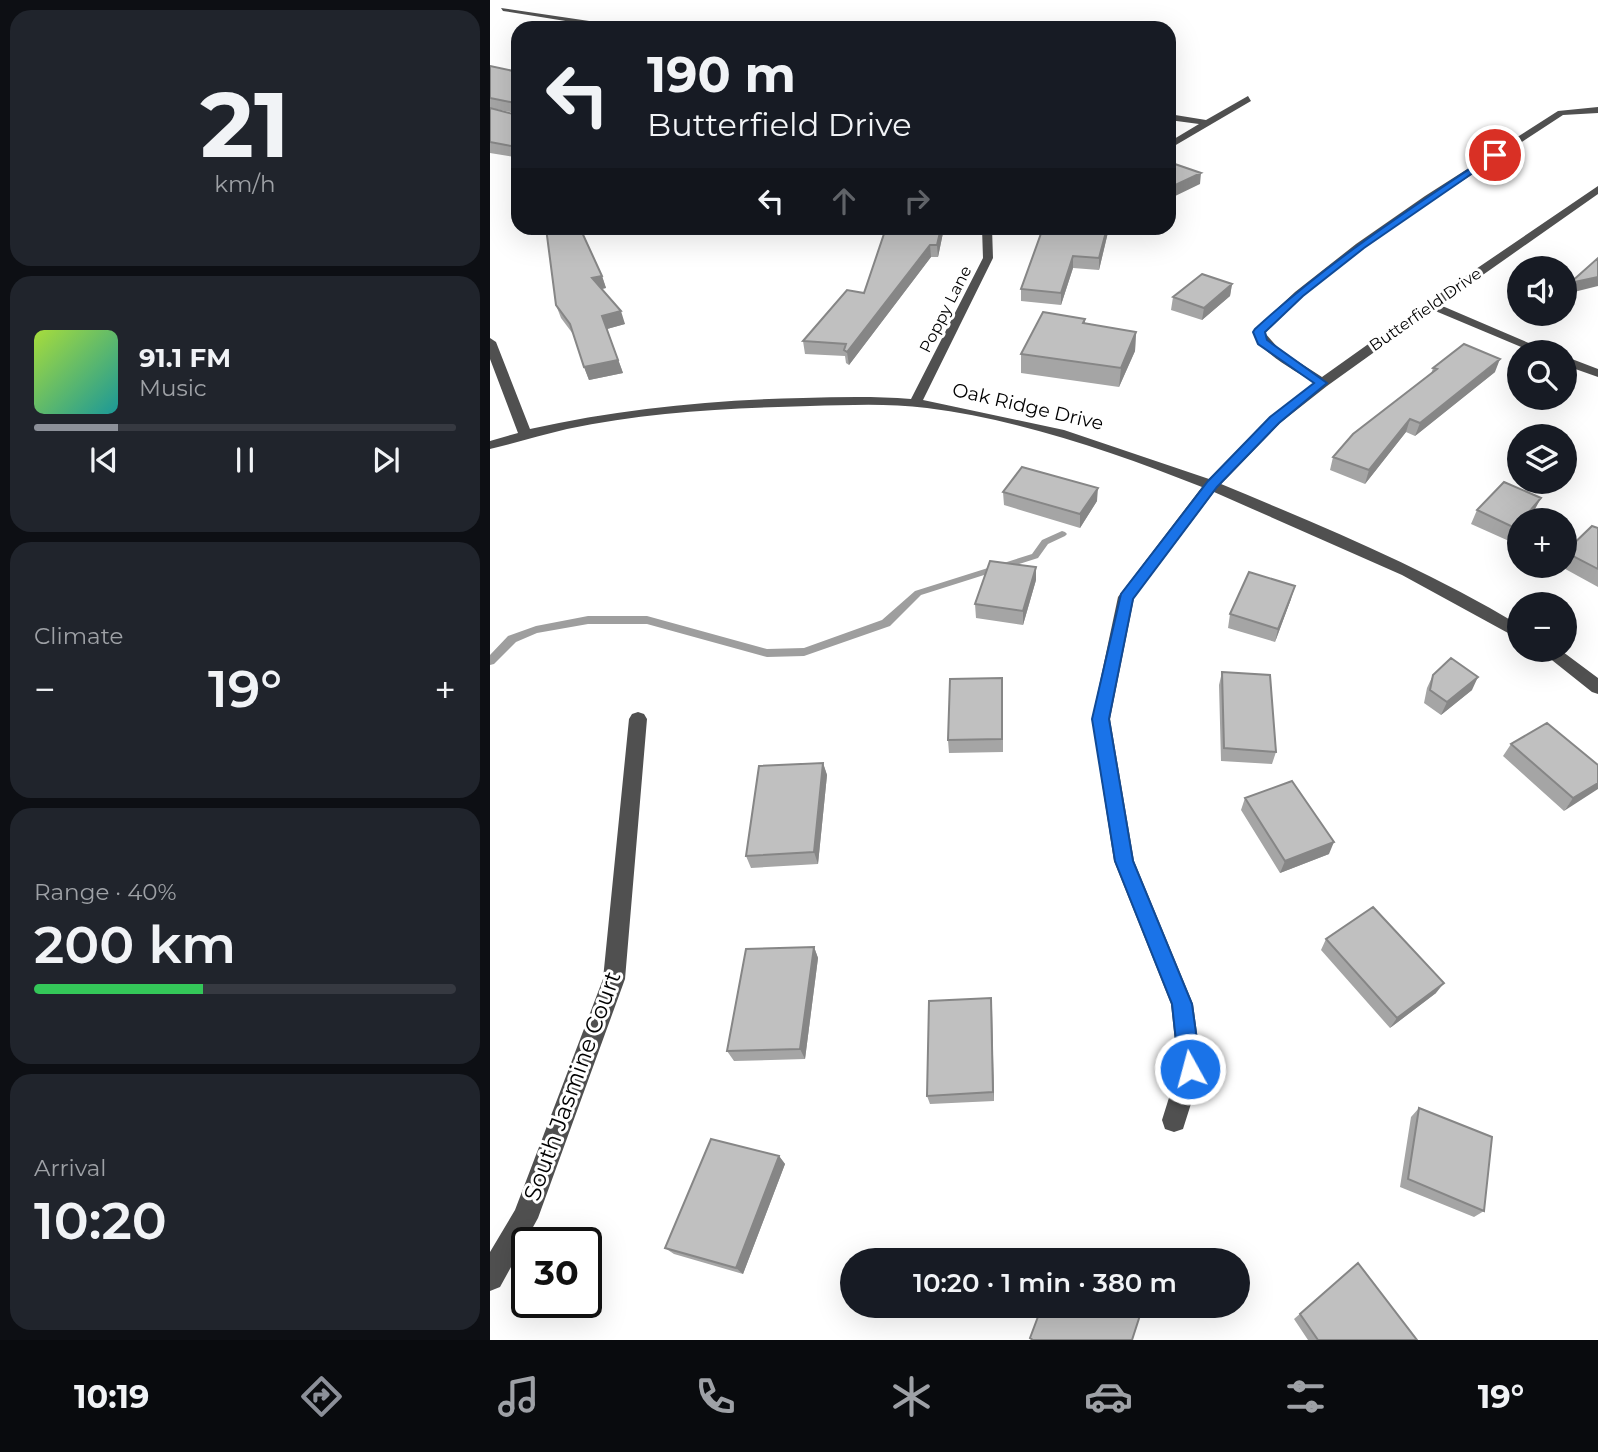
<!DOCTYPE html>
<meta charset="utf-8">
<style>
body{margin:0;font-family:Montserrat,sans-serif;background:#20242c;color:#f1f3f6;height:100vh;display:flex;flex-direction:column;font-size:26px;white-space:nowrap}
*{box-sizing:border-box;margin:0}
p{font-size:23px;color:#9ea1a6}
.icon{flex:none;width:38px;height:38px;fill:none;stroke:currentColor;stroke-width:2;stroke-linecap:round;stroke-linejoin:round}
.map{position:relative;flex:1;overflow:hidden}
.details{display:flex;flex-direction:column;gap:10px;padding:10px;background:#0d0f14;width:490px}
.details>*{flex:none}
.banner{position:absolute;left:21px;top:21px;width:665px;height:214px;border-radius:21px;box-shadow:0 7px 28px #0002;background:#171b24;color:#f1f3f6;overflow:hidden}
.controls{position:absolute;left:1017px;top:256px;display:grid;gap:14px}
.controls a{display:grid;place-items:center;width:70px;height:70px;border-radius:50%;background:#171b24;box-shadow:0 7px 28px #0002;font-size:35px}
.speed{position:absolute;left:21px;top:1227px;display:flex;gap:14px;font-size:35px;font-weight:700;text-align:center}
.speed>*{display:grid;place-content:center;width:91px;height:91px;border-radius:50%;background:#171b24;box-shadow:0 7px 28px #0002;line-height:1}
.speed .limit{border:4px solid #111;border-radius:10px;background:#fff;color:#111}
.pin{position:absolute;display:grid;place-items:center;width:60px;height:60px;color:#fff;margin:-30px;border:4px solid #fff;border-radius:50%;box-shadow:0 2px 7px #0007}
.me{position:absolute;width:77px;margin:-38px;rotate:353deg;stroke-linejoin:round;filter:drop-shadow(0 0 5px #0008)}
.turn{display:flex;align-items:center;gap:24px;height:147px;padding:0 21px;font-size:32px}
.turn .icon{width:91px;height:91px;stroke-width:2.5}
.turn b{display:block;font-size:49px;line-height:60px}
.lanes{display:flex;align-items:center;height:66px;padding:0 21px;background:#0003;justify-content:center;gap:35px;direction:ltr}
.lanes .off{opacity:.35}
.big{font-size:52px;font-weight:600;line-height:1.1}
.details .tile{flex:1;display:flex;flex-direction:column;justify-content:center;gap:10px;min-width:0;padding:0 24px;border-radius:21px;background:#20242c}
.details .dial{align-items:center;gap:0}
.dial b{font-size:91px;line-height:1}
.song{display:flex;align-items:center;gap:21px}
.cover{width:84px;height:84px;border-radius:10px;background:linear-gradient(135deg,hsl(80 70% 55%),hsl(180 70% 35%))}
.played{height:7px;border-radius:4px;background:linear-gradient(90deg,#8c9099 20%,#363941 20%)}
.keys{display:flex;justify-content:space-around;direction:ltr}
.heat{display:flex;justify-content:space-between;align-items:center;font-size:38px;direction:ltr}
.charge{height:10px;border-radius:5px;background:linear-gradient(90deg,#34c759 40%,#363941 0)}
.trip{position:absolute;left:350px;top:1248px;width:410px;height:70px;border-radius:35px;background:#171b24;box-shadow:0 7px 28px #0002;font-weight:600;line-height:70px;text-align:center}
.tabs{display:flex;height:112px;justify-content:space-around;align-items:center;background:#090b0e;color:#9ea1a6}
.tabs .icon{width:49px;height:49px}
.tabs .current{color:#8c9099}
.tabs b{font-size:32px;color:#f1f3f6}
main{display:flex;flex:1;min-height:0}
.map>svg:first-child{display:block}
</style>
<main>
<section class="details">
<div class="tile dial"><b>21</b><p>km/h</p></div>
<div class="tile">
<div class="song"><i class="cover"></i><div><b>91.1 FM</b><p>Music</p></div></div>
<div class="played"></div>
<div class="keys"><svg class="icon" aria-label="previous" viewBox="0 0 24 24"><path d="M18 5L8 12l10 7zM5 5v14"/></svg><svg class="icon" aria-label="pause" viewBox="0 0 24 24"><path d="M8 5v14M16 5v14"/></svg><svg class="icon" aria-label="next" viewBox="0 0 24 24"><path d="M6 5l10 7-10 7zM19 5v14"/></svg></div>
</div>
<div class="tile"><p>Climate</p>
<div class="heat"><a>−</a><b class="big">19°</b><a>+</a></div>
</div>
<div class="tile"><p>Range · 40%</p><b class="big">200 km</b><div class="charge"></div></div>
<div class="tile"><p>Arrival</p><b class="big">10:20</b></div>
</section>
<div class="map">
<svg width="1108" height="1340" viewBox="0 0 1108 1340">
<rect width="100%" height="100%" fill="#fff"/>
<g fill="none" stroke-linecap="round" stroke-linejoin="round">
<path fill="#9e9e9e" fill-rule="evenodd" d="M 572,531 L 575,532 L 577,534 L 575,536 L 558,544 L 548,558 L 431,595 L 400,626 L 314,656 L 277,657 L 157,624 L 98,624 L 47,633 L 26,642 L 4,664 L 0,665 L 0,655 L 18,636 L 46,626 L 98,616 L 157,616 L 277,649 L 314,648 L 392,620 L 425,591 L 542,554 L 552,540 Z"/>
<path fill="#505050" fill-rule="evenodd" d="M 11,8 L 133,26 L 137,28 L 119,28 L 13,11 Z
M 758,96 L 761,101 L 679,149 L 679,142 L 709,124 L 679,120 L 679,114 L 716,120 Z
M 1108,107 L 1108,113 L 1073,115 L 943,200 L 874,248 L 813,296 L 775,333 L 790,350 L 832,377 L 936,303 L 1108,186 L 1108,194 L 950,305 L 1060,352 L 1043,352 L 943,310 L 837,386 L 790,423 L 731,484 C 832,526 934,568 1029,625 L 1029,639 L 912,575 L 724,492 L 644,598 L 620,719 L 644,861 L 703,1004 L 712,1069 L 693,1129 L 684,1132 L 675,1129 L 672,1120 L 688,1069 L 681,1004 L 624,861 L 602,719 L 628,597 L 712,487 C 624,452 531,420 437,408 C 398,403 359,405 320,406 C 239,408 157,412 77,429 C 51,435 26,443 0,449 L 0,441 L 28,433 L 0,359 L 0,338 L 6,342 L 40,429 C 130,409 221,400 313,398 C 349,397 385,396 421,399 L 493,258 L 492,228 L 502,228 L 503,258 L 433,400 L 574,430 L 719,479 L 780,417 L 824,383 C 809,372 761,349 765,329 L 805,292 L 866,244 L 935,196 L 1068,111 Z
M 1074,356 L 1108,369 L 1108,377 L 1074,365 Z
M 1048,649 L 1069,649 L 1108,678 L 1108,694 L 1102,692 Z
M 148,712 L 154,714 L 157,719 L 135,979 L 48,1218 L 10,1287 L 0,1291 L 0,1252 L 25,1210 L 113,979 L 139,719 L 142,714 Z"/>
</g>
<path fill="#a5a5a5" d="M 0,66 L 28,72 L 28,156 L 25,157 L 0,153 L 0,108 L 23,114 L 25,113 L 0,108 Z
M 379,228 L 454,228 L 448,257 L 441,257 L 359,365 L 356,363 L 355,356 L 315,354 L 313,341 L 374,293 L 395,231 Z
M 553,228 L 619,228 L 609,270 L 583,268 L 571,305 L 531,301 L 531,289 Z
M 112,276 L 116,288 L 112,289 L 135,324 L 117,329 L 133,373 L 99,380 L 94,367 L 83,334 L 71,318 L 66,305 Z
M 742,284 L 740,296 L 712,320 L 681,310 L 683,297 Z
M 595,319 L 595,323 L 646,332 L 645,351 L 629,387 L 531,373 L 531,354 Z
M 943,368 L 1005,372 L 925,436 L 916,432 L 875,484 L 840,470 L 843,457 L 941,374 Z
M 513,492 L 607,501 L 590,528 L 514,505 Z
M 987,510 L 1044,511 L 1037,520 L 1029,520 L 1029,529 L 1019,541 L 981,524 Z
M 1108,528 L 1108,587 L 1068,565 L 1074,565 L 1075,552 Z
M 546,580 L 533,625 L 486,618 L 485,604 Z
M 801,599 L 785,642 L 738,628 L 740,614 Z
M 732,672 L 786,752 L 782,764 L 731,761 L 729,685 Z
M 943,675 L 982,690 L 951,715 L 934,703 L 937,688 Z
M 513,691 L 513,752 L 459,753 L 458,740 Z
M 1021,744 L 1108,765 L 1074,811 L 1013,756 Z
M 333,763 L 337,775 L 328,864 L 261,868 L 256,856 Z
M 755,798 L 839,854 L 790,873 L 751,810 Z
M 836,939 L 946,993 L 900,1028 L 831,950 Z
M 324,947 L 328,958 L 315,1059 L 244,1061 L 237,1051 Z
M 501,998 L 504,1101 L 440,1104 L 437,1096 Z
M 929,1108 L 994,1211 L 984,1217 L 910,1187 L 921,1117 Z
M 289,1156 L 295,1164 L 253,1274 L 184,1254 L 175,1248 Z
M 868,1263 L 927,1340 L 818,1340 L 804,1319 Z"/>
<path fill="#868686" d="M 27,143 L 28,147 L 28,156 L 25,157 L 21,146 Z
M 711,173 L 710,184 L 679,199 L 679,188 Z
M 451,228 L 454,228 L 448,257 L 447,245 Z
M 617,228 L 619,228 L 609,270 L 609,258 Z
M 440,245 L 441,257 L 359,365 L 357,352 Z
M 583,256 L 583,268 L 571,305 L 571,293 Z
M 112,276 L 116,288 L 106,290 L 102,278 Z
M 1108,277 L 1108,286 L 1076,294 L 1080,283 Z
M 742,284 L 740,296 L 712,320 L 714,308 Z
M 131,311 L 135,324 L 117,329 L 133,373 L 99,380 L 94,367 L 112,316 Z
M 646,332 L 645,351 L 629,387 L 631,368 Z
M 1010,359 L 1005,372 L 925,436 L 930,423 Z
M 920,419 L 916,432 L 875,484 L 879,470 Z
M 608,488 L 607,501 L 590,528 L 590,514 Z
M 1051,498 L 1044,511 L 1037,520 L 1032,520 Z
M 1029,523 L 1029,529 L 1019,541 L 1025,528 Z
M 546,567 L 546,580 L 533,625 L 533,611 Z
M 805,586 L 801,599 L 785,642 L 788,629 Z
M 988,677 L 982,690 L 951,715 L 957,702 Z
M 333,763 L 337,775 L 328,864 L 324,852 Z
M 1108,783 L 1108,789 L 1074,811 L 1083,798 Z
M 844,842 L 839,854 L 790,873 L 795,861 Z
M 324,947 L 328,958 L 315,1059 L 310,1049 Z
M 954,983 L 946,993 L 900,1028 L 907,1018 Z
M 501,998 L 502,1008 L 504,1101 L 503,1092 Z
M 289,1156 L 295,1164 L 253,1274 L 246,1268 Z"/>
<path fill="#c0c0c0" stroke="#868686" stroke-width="2" d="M 0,66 L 28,72 L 28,143 L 21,146 L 0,142 L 0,108 L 23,114 L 27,111 L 25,103 L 0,98 Z
M 679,162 L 711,173 L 679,188 Z
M 56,228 L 90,228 L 112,276 L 102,278 L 131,311 L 112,316 L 128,360 L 94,367 L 80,324 L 66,305 Z
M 396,228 L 451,228 L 447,245 L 440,245 L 357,352 L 354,350 L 356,344 L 313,341 L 357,290 L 374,293 Z
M 553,228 L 617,228 L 609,258 L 583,256 L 571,293 L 531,289 Z
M 1108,258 L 1108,277 L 1080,283 Z
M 712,274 L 742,284 L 714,308 L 683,297 Z
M 553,312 L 595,319 L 593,323 L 646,332 L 631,368 L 531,354 Z
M 974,344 L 1010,359 L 930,423 L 920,419 L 879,470 L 843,457 L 863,434 L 947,369 L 943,368 Z
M 532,467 L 608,488 L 590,514 L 513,492 Z
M 1014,482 L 1051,498 L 1032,520 L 1029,520 L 1029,523 L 1025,528 L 987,510 Z
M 1102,526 L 1108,528 L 1108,569 L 1075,552 Z
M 500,561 L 546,567 L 533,611 L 485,604 Z
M 759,572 L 805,586 L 788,629 L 740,614 Z
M 961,658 L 988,677 L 957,702 L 940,690 L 943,675 Z
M 732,672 L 780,675 L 786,752 L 734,748 Z
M 512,678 L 512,739 L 458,740 L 460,679 Z
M 1057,723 L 1108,765 L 1108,783 L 1083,798 L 1021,744 Z
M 333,763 L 324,852 L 256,856 L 269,766 Z
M 802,781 L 844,842 L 795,861 L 755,798 Z
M 883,907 L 954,983 L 907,1018 L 836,939 Z
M 324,947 L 310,1049 L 237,1051 L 256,949 Z
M 501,998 L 503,1092 L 437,1096 L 439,1001 Z
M 929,1108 L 1002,1137 L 994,1211 L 918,1179 Z
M 221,1139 L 289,1156 L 246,1268 L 175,1248 Z
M 572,1252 L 588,1260 L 569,1260 Z
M 868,1263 L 927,1340 L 828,1340 L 810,1314 Z
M 552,1306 L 653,1306 L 642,1340 L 543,1340 L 540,1338 Z"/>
<path fill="#1a73e8" stroke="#114b97" stroke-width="2" d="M 1002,154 L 1009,155 L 874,248 L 813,296 L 775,332 L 777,340 L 837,383 L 789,423 L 727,487 L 643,599 L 619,719 L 643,861 L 702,1004 L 711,1069 L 708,1077 L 700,1080 L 693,1077 L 689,1069 L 682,1004 L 625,861 L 602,719 L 631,594 L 718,481 L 780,417 L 824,383 L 768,344 L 763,332 L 765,329 C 838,262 919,209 1002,154 Z"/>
<g text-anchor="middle" stroke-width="6" stroke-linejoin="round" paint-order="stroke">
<g font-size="16" fill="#000" stroke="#fff">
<text transform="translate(455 309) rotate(-63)" y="6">Poppy Lane</text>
<text transform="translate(935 309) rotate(-35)" y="6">Butterfield Drive</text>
</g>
<g font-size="19" fill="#000" stroke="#fff">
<text transform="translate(538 406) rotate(13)" y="7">Oak Ridge Drive</text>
</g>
<g font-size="23" fill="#000" stroke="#fff">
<text transform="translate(82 1086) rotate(-70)" y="8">South Jasmine Court</text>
</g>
</g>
</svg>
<div class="controls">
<a><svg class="icon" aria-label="sound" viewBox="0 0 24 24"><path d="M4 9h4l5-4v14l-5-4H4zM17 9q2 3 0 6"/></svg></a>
<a><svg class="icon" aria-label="search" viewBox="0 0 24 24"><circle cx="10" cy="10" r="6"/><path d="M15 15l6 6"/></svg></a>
<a><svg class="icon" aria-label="layers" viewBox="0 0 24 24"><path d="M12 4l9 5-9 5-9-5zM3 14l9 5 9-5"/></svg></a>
<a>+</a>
<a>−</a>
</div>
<div class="speed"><div class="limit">30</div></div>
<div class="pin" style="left:1005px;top:155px;background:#d93025"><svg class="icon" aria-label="arrive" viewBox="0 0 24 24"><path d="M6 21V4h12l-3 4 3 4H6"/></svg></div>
<svg class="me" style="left:700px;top:1069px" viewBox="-20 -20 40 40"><circle r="17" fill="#1a73e8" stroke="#fff" stroke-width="3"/><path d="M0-11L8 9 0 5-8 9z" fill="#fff"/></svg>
<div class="trip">10:20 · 1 min · 380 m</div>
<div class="banner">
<div class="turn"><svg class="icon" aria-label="left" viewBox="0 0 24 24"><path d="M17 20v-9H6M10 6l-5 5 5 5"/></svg><div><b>190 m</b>Butterfield Drive</div></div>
<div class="lanes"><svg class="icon" aria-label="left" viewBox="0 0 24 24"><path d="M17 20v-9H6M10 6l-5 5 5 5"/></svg><svg class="icon off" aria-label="ahead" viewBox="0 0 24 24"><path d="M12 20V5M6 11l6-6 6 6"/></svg><svg class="icon off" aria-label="right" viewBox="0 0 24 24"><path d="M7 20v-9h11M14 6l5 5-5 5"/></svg></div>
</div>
</div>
</main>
<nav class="tabs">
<b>10:19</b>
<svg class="icon current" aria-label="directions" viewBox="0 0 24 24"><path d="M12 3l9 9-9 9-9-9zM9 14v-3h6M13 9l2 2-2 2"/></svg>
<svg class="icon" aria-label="music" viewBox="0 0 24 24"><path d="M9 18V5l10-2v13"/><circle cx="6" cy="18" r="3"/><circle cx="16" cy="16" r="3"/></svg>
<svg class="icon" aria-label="phone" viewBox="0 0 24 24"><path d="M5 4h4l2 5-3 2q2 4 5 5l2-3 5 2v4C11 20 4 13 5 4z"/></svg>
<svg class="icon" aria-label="climate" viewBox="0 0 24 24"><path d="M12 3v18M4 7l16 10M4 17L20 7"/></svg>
<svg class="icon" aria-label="car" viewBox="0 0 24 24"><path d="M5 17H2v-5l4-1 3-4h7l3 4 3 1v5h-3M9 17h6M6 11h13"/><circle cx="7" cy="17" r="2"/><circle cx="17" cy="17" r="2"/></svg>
<svg class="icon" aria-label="filters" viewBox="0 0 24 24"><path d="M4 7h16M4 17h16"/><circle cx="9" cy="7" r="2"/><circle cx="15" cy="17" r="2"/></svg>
<b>19°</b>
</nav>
